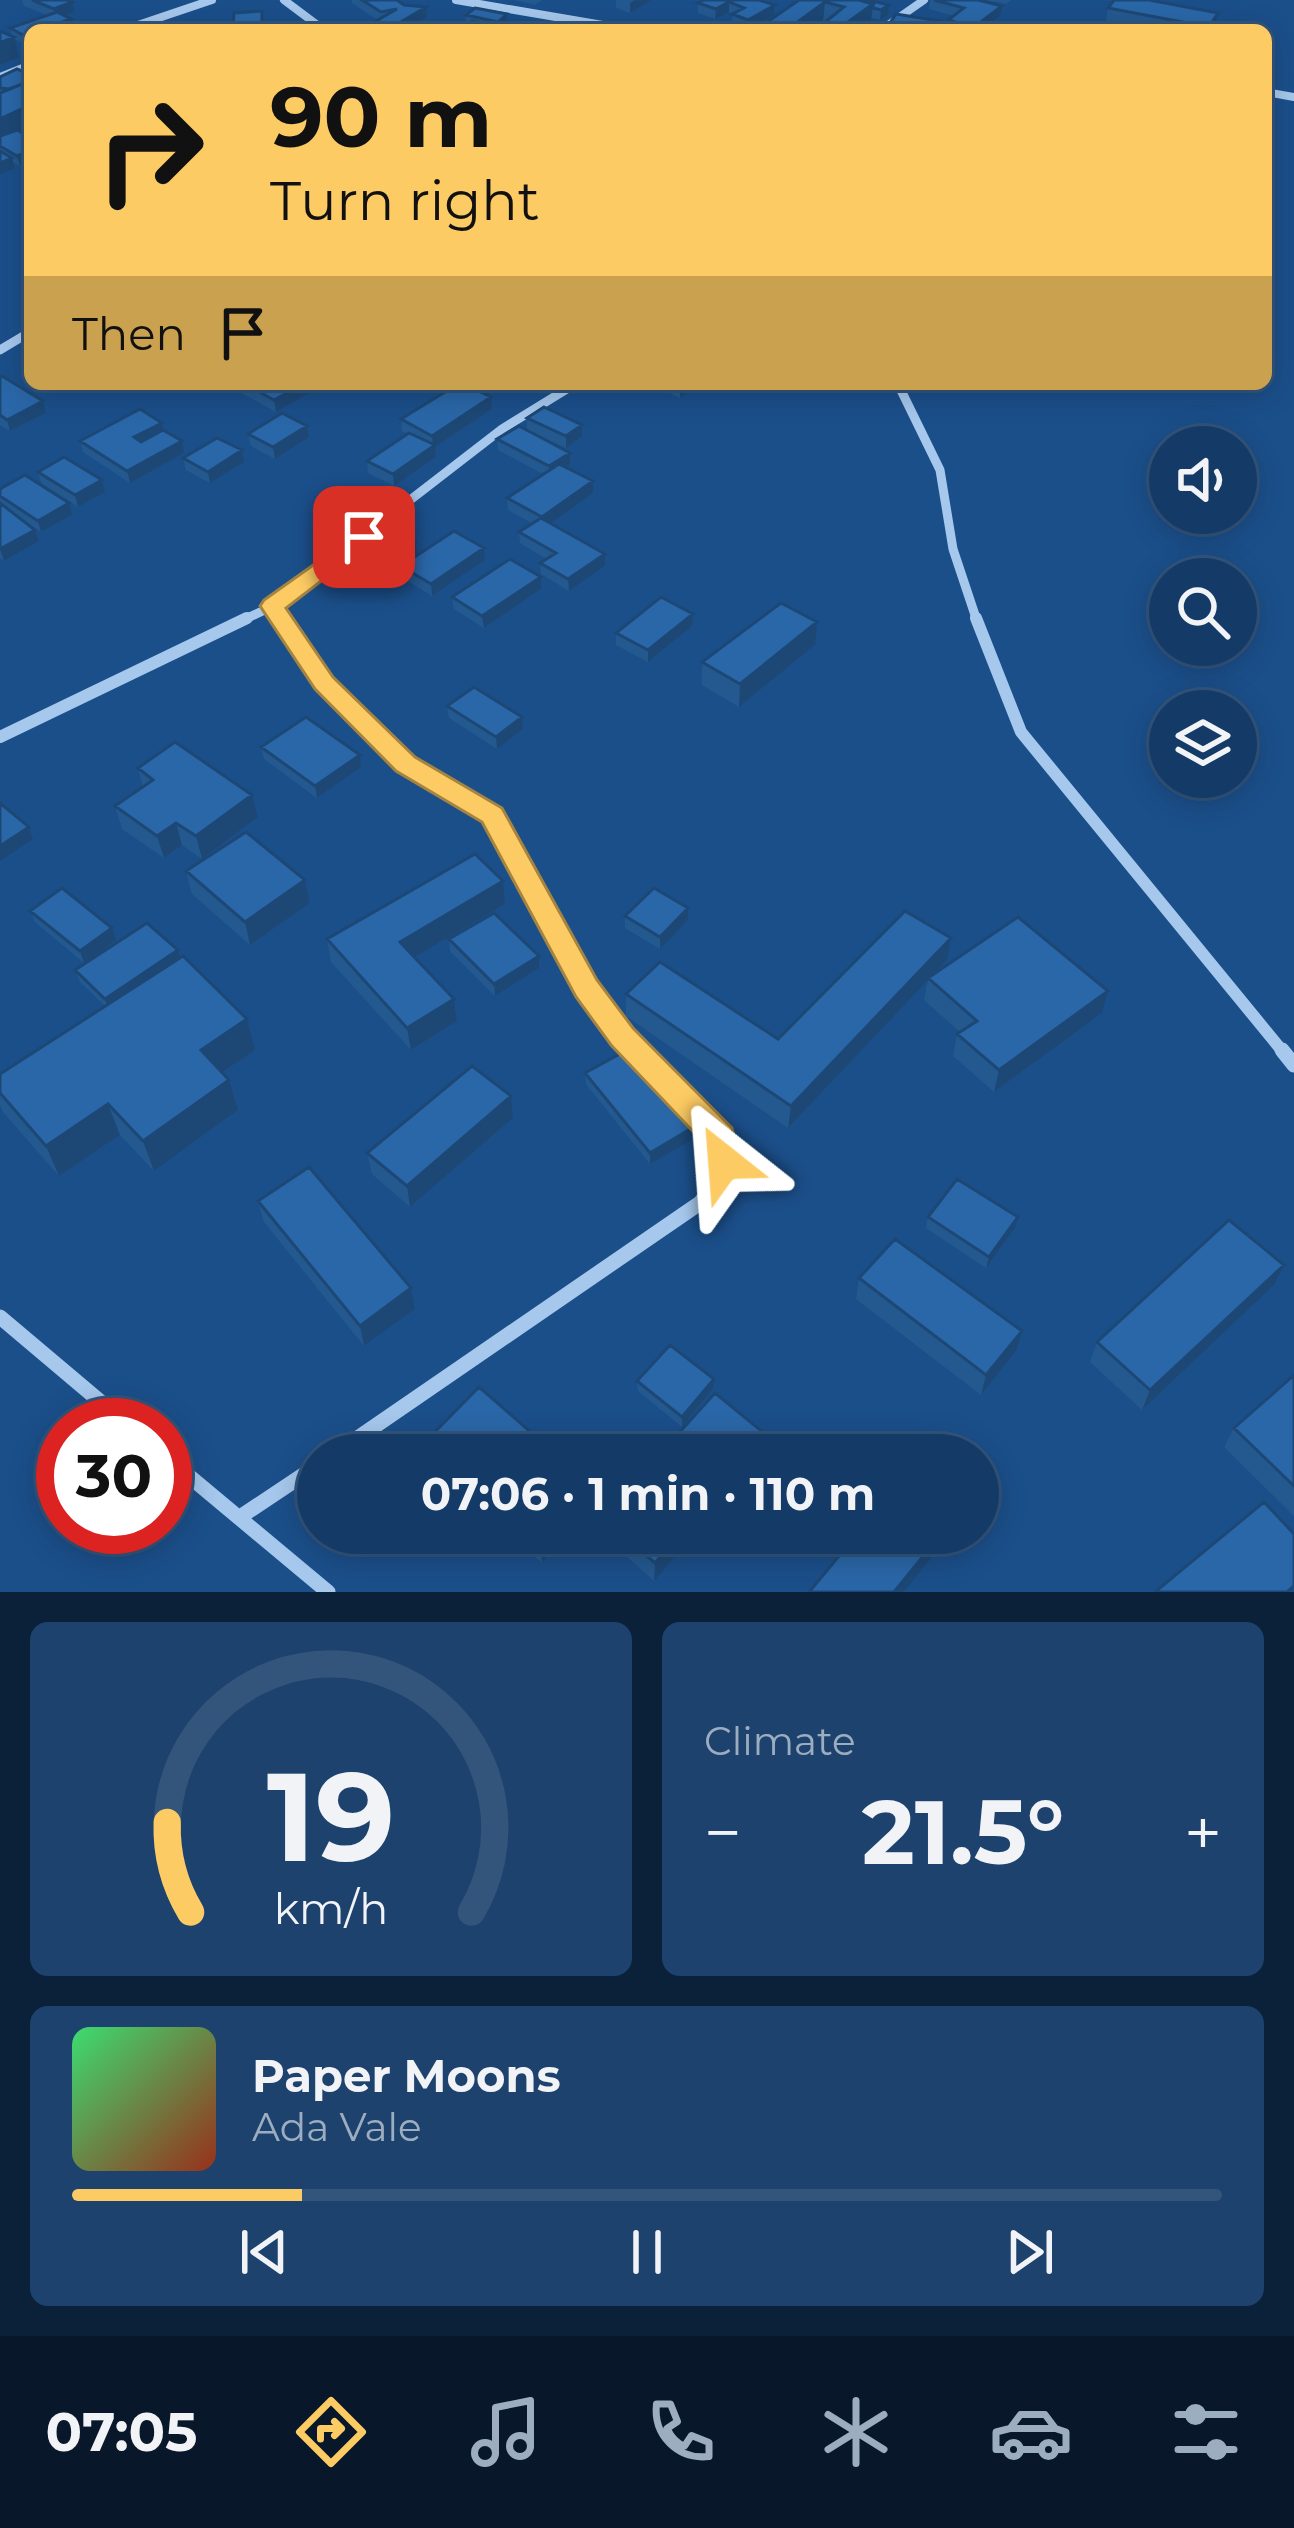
<!DOCTYPE html>
<meta charset="utf-8">
<style>
body{margin:0;font-family:Montserrat,sans-serif;background:#1d426e;color:#f1f3f6;height:100vh;display:flex;flex-direction:column;font-size:45px;white-space:nowrap}
*{box-sizing:border-box;margin:0}
p{font-size:39px;color:#9dadc0}
.icon{flex:none;width:66px;height:66px;fill:none;stroke:currentColor;stroke-width:2;stroke-linecap:round;stroke-linejoin:round}
.map{position:relative;height:1592px;overflow:hidden}
.details{display:flex;flex-direction:column;gap:30px;padding:30px;background:#0b2039;flex:1}
.details>*{flex:none}
.hud{position:absolute;left:24px;top:24px;width:1248px;height:366px;border-radius:18px;box-shadow:0 6px 30px #0003,0 0 0 3px #33557c;background:#fdcb63;color:#111;overflow:hidden}
.tools{position:absolute;left:1149px;top:426px;display:grid;gap:24px}
.tools a{display:grid;place-items:center;width:108px;height:108px;border-radius:50%;background:#143b68;box-shadow:0 6px 30px #0003,0 0 0 3px #33557c;font-size:60px}
.speed{position:absolute;left:36px;top:1398px;display:flex;gap:24px;font-size:60px;font-weight:700;text-align:center}
.speed>*{display:grid;place-content:center;width:156px;height:156px;border-radius:50%;background:#143b68;box-shadow:0 6px 30px #0003,0 0 0 3px #33557c;line-height:1}
.speed .limit{border:18px solid #d22;background:#fff;color:#111}
.pin{position:absolute;display:grid;place-items:center;width:102px;height:102px;color:#fff;margin:-51px;border-radius:24px;box-shadow:0 6px 18px #0006}
.me{position:absolute;width:132px;margin:-66px;rotate:332deg;stroke-linejoin:round;filter:drop-shadow(0 0 9px #0008)}
.turn{display:flex;align-items:center;gap:42px;height:252px;padding:0 48px;font-size:54px}
.turn .icon{width:156px;height:156px;stroke-width:2.5}
.turn b{display:block;font-size:84px;line-height:102px}
.then{display:flex;align-items:center;height:114px;padding:0 48px;background:#0003;gap:24px;font-size:45px}
.big{font-size:90px;font-weight:700;line-height:1.1}
.details .tile{flex:1;display:flex;flex-direction:column;justify-content:center;gap:18px;min-width:0;padding:0 42px;border-radius:18px;background:#1d426e}
.details .dial{align-items:center;gap:0}
.dial svg{height:312px;overflow:visible;fill:none;stroke:#33557c;stroke-width:7;stroke-linecap:round;text-anchor:middle}
.dial text{fill:#f1f3f6;stroke:none}
.song{display:flex;align-items:center;gap:36px}
.cover{width:144px;height:144px;border-radius:18px;background:linear-gradient(135deg,hsl(140 70% 55%),hsl(10 70% 35%))}
.played{height:12px;border-radius:6px;background:linear-gradient(90deg,#fdcb63 20%,#33557c 20%)}
.keys{display:flex;justify-content:space-around;direction:ltr}
.heat{display:flex;justify-content:space-between;align-items:center;font-size:66px;direction:ltr}
.details .tiles{flex:1;display:grid;gap:30px;grid-template-columns:1fr 1fr}
.tile:last-child{grid-column:span 2}
.trip{position:absolute;left:297px;top:1434px;width:702px;height:120px;border-radius:60px;background:#143b68;box-shadow:0 6px 30px #0003,0 0 0 3px #33557c;font-weight:700;line-height:120px;text-align:center}
.menu{display:flex;height:192px;justify-content:space-around;align-items:center;background:#08182a;color:#9dadc0}
.menu .icon{width:84px;height:84px}
.menu .on{color:#fdcb63}
.menu b{font-size:54px;color:#f1f3f6}
.map>svg:first-child{display:block}
</style>
<div class="map">
<svg width="1294" height="1592" viewBox="0 0 1294 1592">
<rect width="100%" height="100%" fill="#1b4f8a"/>
<g fill="none" stroke-linecap="round" stroke-linejoin="round">
<path stroke="#a6c8ed" stroke-width="8" d="M 284,0 L 324,30
M 456,0 L 632,30
M 123,30 L 212,0
M 881,30 L 924,0
M 0,77 L 30,65
M 1266,92 L 1294,97"/>
<path stroke="#a6c8ed" stroke-width="9" d="M 0,350 L 30,332
M 898,384 L 940,470 L 953,549 L 977,621
M 273,606 L 283,621
M 241,621 L 273,606 L 502,429 L 575,384"/>
<path stroke="#a6c8ed" stroke-width="12" d="M 281,618 L 324,683 L 382,743 L 406,764 L 493,815 L 587,988 L 639,1053
M 976,618 L 1021,732 L 1284,1053
M 0,737 L 247,618"/>
<path stroke="#a6c8ed" stroke-width="15" d="M 1282,1050 L 1294,1065
M 0,1317 L 128,1425
M 333,1455 L 700,1203 L 717,1182 L 726,1149 L 636,1050
M 165,1456 L 328,1592
M 240,1517 L 318,1465"/>
</g>
<path fill="#245990" d="M 22,0 L 67,0 L 74,12 L 65,16 L 71,19 L 73,29 L 30,30 L 30,44 L 26,45 L 14,39 L 19,57 L 0,65 L 0,31 L 12,36 L 10,28 L 47,15 L 24,6 Z
M 352,0 L 397,0 L 404,5 L 426,7 L 427,17 L 406,30 L 377,30 L 377,20 L 352,3 Z
M 514,0 L 542,0 L 535,5 Z
M 616,0 L 652,0 L 630,13 L 616,8 Z
M 704,0 L 775,5 L 774,15 L 748,30 L 731,24 L 733,14 L 729,12 L 715,19 L 698,13 L 698,3 Z
M 799,0 L 869,0 L 888,15 L 880,20 L 872,18 L 871,23 L 862,30 L 760,30 L 760,27 Z
M 930,0 L 978,0 L 1000,16 L 982,30 L 890,30 L 890,23 L 947,22 L 948,20 L 953,16 L 929,9 Z
M 986,0 L 1011,0 L 1006,4 Z
M 1108,8 L 1218,13 L 1214,30 L 1120,30 L 1105,27 Z
M 507,14 L 507,24 L 503,27 L 466,25 L 466,15 Z
M 30,74 L 30,128 L 21,132 L 30,137 L 30,162 L 20,166 L 14,163 L 15,168 L 0,175 L 0,77 Z
M 0,377 L 43,401 L 46,413 L 10,431 L 0,425 Z
M 239,384 L 325,384 L 276,412 L 240,392 Z
M 652,384 L 700,384 L 680,398 Z
M 491,397 L 492,409 L 435,447 L 436,457 L 394,486 L 368,473 L 367,461 L 407,434 L 402,431 L 401,419 Z
M 527,418 L 582,425 L 582,436 L 566,448 L 527,430 Z
M 162,423 L 163,430 L 184,453 L 130,483 L 83,452 L 80,441 Z
M 307,426 L 309,437 L 275,459 L 251,446 L 248,434 Z
M 497,439 L 570,464 L 566,467 L 593,493 L 550,523 L 605,554 L 605,566 L 569,591 L 541,574 L 540,563 L 546,559 L 520,543 L 519,532 L 532,523 L 508,510 L 507,498 L 543,474 L 498,450 Z
M 183,458 L 244,462 L 210,483 L 186,470 Z
M 38,472 L 105,492 L 78,507 L 41,483 Z
M 0,489 L 72,515 L 41,532 L 21,519 L 35,530 L 39,541 L 4,561 L 0,558 Z
M 358,545 L 417,554 L 389,573 L 360,557 Z
M 484,548 L 485,560 L 432,596 L 403,578 L 401,566 Z
M 541,589 L 484,628 L 454,609 L 452,597 Z
M 693,614 L 692,626 L 648,662 L 616,645 L 616,633 Z
M 815,645 L 739,707 L 702,685 L 702,662 Z
M 447,706 L 523,729 L 497,749 L 449,718 Z
M 261,747 L 361,767 L 317,798 L 264,759 Z
M 138,768 L 252,795 L 258,817 L 202,859 L 182,845 L 164,858 L 122,829 L 115,806 L 143,787 Z
M 186,871 L 305,880 L 310,903 L 250,945 L 192,894 Z
M 505,904 L 415,957 L 454,999 L 457,1021 L 411,1050 L 331,962 L 327,939 Z
M 688,908 L 688,920 L 660,949 L 625,928 L 625,916 Z
M 30,911 L 116,940 L 84,963 L 35,922 Z
M 449,939 L 539,968 L 495,996 L 450,951 Z
M 178,950 L 180,958 L 247,1019 L 255,1050 L 222,1073 L 238,1110 L 154,1171 L 120,1135 L 59,1176 L 3,1112 L 0,1105 L 0,1074 L 105,1006 L 80,982 L 75,970 Z
M 947,960 L 933,975 L 1102,1013 L 994,1092 L 953,1056 L 957,1034 L 960,1032 L 924,1000 L 928,980 L 788,1128 L 626,1016 L 626,994 L 778,1039 Z
M 585,1073 L 692,1128 L 692,1140 L 650,1164 L 586,1084 Z
M 513,1118 L 410,1207 L 372,1174 L 367,1153 Z
M 258,1201 L 411,1288 L 415,1309 L 364,1346 L 264,1222 Z
M 928,1217 L 1015,1228 L 986,1268 L 926,1228 Z
M 859,1278 L 1016,1351 L 981,1395 L 856,1299 Z
M 1274,1285 L 1142,1410 L 1090,1362 L 1097,1342 Z
M 1294,1375 L 1294,1516 L 1224,1447 L 1234,1428 Z
M 637,1381 L 713,1389 L 682,1427 L 638,1391 Z
M 426,1441 L 557,1455 L 428,1455 Z
M 509,1533 L 570,1533 L 542,1563 Z
M 604,1533 L 695,1533 L 654,1581 L 604,1536 Z"/>
<path fill="#1d4876" d="M 635,0 L 652,0 L 630,13 L 630,3 Z
M 72,2 L 74,12 L 57,19 L 54,9 Z
M 729,2 L 729,12 L 715,19 L 716,9 Z
M 825,2 L 823,21 L 812,30 L 799,21 Z
M 873,4 L 871,23 L 862,30 L 837,30 Z
M 775,5 L 774,15 L 748,30 L 748,20 Z
M 889,5 L 888,15 L 880,20 L 881,10 Z
M 1002,6 L 1000,16 L 982,30 L 974,30 L 974,27 Z
M 426,7 L 427,17 L 406,30 L 395,30 L 394,26 Z
M 1218,13 L 1214,30 L 1208,30 L 1209,27 Z
M 507,14 L 507,24 L 498,30 L 498,22 Z
M 71,19 L 73,29 L 71,30 L 39,30 Z
M 30,33 L 30,44 L 26,45 L 23,35 Z
M 14,37 L 19,57 L 0,65 L 0,43 Z
M 30,105 L 30,128 L 0,141 L 0,119 Z
M 30,151 L 30,162 L 20,166 L 17,156 Z
M 12,158 L 15,168 L 0,175 L 0,163 Z
M 303,384 L 325,384 L 276,412 L 274,400 Z
M 683,384 L 700,384 L 680,398 L 680,386 Z
M 491,397 L 492,409 L 435,447 L 436,457 L 394,486 L 393,474 L 433,446 L 432,436 Z
M 43,401 L 46,413 L 10,431 L 7,420 Z
M 162,423 L 164,434 L 137,449 L 134,437 Z
M 582,425 L 582,436 L 566,448 L 566,436 Z
M 307,426 L 309,437 L 275,459 L 273,447 Z
M 182,441 L 184,453 L 130,483 L 127,471 Z
M 242,450 L 244,462 L 210,483 L 208,472 Z
M 570,453 L 570,464 L 550,478 L 549,466 Z
M 102,480 L 105,492 L 78,507 L 75,495 Z
M 593,481 L 593,493 L 543,529 L 542,517 Z
M 69,503 L 72,515 L 41,532 L 38,521 Z
M 35,530 L 39,541 L 4,561 L 0,549 Z
M 415,542 L 417,554 L 389,573 L 388,561 Z
M 484,548 L 485,560 L 432,596 L 431,584 Z
M 605,554 L 605,566 L 569,591 L 568,579 Z
M 541,577 L 541,589 L 484,628 L 482,616 Z
M 693,614 L 692,626 L 648,662 L 648,650 Z
M 817,622 L 815,645 L 739,707 L 740,684 Z
M 522,717 L 523,729 L 497,749 L 496,737 Z
M 360,755 L 361,767 L 317,798 L 315,786 Z
M 252,795 L 258,817 L 202,859 L 196,836 Z
M 176,823 L 182,845 L 164,858 L 157,836 Z
M 29,827 L 33,839 L 0,861 L 0,846 Z
M 305,880 L 310,903 L 250,945 L 245,922 Z
M 503,881 L 505,904 L 403,964 L 400,942 Z
M 688,908 L 688,920 L 660,949 L 660,937 Z
M 112,928 L 116,940 L 84,963 L 80,951 Z
M 951,938 L 947,960 L 788,1128 L 791,1106 Z
M 178,950 L 181,962 L 109,1010 L 105,999 Z
M 539,956 L 539,968 L 495,996 L 494,984 Z
M 1108,991 L 1102,1013 L 994,1092 L 999,1070 Z
M 454,999 L 457,1021 L 411,1050 L 407,1028 Z
M 247,1019 L 255,1050 L 210,1081 L 201,1050 Z
M 229,1080 L 238,1110 L 154,1171 L 143,1141 Z
M 511,1096 L 513,1118 L 410,1207 L 407,1186 Z
M 108,1104 L 120,1135 L 59,1176 L 46,1146 Z
M 692,1128 L 692,1140 L 650,1164 L 650,1153 Z
M 1018,1217 L 1015,1228 L 986,1268 L 989,1257 Z
M 1284,1265 L 1274,1285 L 1142,1410 L 1150,1390 Z
M 411,1288 L 415,1309 L 364,1346 L 360,1326 Z
M 1022,1331 L 1016,1351 L 981,1395 L 986,1375 Z
M 714,1379 L 713,1389 L 682,1427 L 682,1417 Z
M 765,1434 L 762,1455 L 747,1455 Z
M 551,1533 L 570,1533 L 542,1563 L 540,1545 Z
M 680,1533 L 695,1533 L 654,1581 L 655,1563 Z
M 942,1533 L 945,1533 L 942,1544 L 904,1592 L 894,1592 Z"/>
<path fill="#2a67a8" stroke="#1d4876" stroke-width="3" fill-rule="evenodd" d="M 32,0 L 67,0 L 72,2 L 54,9 Z
M 362,0 L 397,0 L 404,5 L 426,7 L 394,26 L 376,21 L 397,9 L 381,12 Z
M 704,0 L 759,0 L 775,5 L 748,20 L 732,14 L 744,8 L 729,2 L 716,9 L 698,3 Z
M 799,0 L 859,0 L 873,4 L 837,30 L 772,30 L 760,27 ZM 825,2 L 844,7 L 819,27 L 799,21 Z
M 859,0 L 869,0 L 889,5 L 881,10 L 873,8 L 873,4 Z
M 934,0 L 978,0 L 1002,6 L 974,27 L 948,20 L 964,8 Z
M 1114,0 L 1149,0 L 1218,13 L 1209,27 L 1108,8 Z
M 475,8 L 507,14 L 498,22 L 466,15 Z
M 262,11 L 262,27 L 233,28 L 234,13 Z
M 57,12 L 71,19 L 39,30 L 30,30 L 30,33 L 23,35 L 10,28 Z
M 896,14 L 958,24 L 954,30 L 935,30 L 890,23 Z
M 472,21 L 507,28 L 505,30 L 460,30 Z
M 435,25 L 452,30 L 427,30 Z
M 0,31 L 14,37 L 0,43 Z
M 17,69 L 30,74 L 30,87 L 22,84 L 9,89 L 0,88 L 0,77 Z
M 22,84 L 30,87 L 30,105 L 0,119 L 0,93 Z
M 17,130 L 30,137 L 30,151 L 17,156 L 0,146 L 0,136 Z
M 0,151 L 12,158 L 0,163 Z
M 2,376 L 43,401 L 7,420 L 0,415 L 0,377 Z
M 245,384 L 303,384 L 274,400 Z
M 458,384 L 464,384 L 491,397 L 432,436 L 401,419 Z
M 544,407 L 582,425 L 566,436 L 527,418 Z
M 140,409 L 162,423 L 134,437 L 141,442 L 163,430 L 182,441 L 127,471 L 80,441 Z
M 282,413 L 307,426 L 273,447 L 248,434 Z
M 519,426 L 570,453 L 549,466 L 497,439 Z
M 409,433 L 435,445 L 393,474 L 367,461 Z
M 217,438 L 242,450 L 208,472 L 183,458 Z
M 64,457 L 102,480 L 75,495 L 38,472 Z
M 559,464 L 593,481 L 542,517 L 507,498 Z
M 25,475 L 69,503 L 38,521 L 0,496 L 0,489 Z
M 0,503 L 35,530 L 0,549 Z
M 541,518 L 605,554 L 568,579 L 540,563 L 556,553 L 519,532 Z
M 386,526 L 415,542 L 388,561 L 358,545 Z
M 454,531 L 484,548 L 431,584 L 401,566 Z
M 510,559 L 541,577 L 482,616 L 452,597 Z
M 661,597 L 693,614 L 648,650 L 616,633 Z
M 781,603 L 817,622 L 740,684 L 702,662 Z
M 474,687 L 522,717 L 496,737 L 447,706 Z
M 306,717 L 360,755 L 315,786 L 261,747 Z
M 175,742 L 252,795 L 196,836 L 176,823 L 157,836 L 115,806 L 153,780 L 138,768 Z
M 0,803 L 29,827 L 0,846 Z
M 246,832 L 305,880 L 245,922 L 186,871 Z
M 475,854 L 503,881 L 400,942 L 454,999 L 407,1028 L 327,939 Z
M 62,888 L 112,928 L 80,951 L 30,911 Z
M 654,888 L 688,908 L 660,937 L 625,916 Z
M 905,911 L 951,938 L 791,1106 L 626,994 L 660,962 L 778,1039 Z
M 494,913 L 539,956 L 494,984 L 449,939 Z
M 1018,917 L 1108,991 L 999,1070 L 957,1034 L 977,1021 L 928,978 Z
M 147,923 L 178,950 L 105,999 L 75,970 Z
M 183,956 L 247,1019 L 201,1050 L 229,1080 L 143,1141 L 108,1104 L 46,1146 L 0,1093 L 0,1074 Z
M 627,1050 L 692,1128 L 650,1153 L 585,1073 Z
M 472,1066 L 511,1096 L 407,1186 L 367,1153 Z
M 309,1167 L 411,1288 L 360,1326 L 258,1201 Z
M 957,1179 L 1018,1217 L 989,1257 L 928,1217 Z
M 1229,1220 L 1284,1265 L 1150,1390 L 1097,1342 Z
M 895,1239 L 1022,1331 L 986,1375 L 859,1278 Z
M 670,1345 L 714,1379 L 682,1417 L 637,1381 Z
M 1294,1375 L 1294,1486 L 1234,1428 Z
M 479,1387 L 557,1455 L 441,1455 L 426,1441 Z
M 715,1393 L 765,1434 L 747,1455 L 659,1455 Z
M 1264,1502 L 1294,1534 L 1294,1586 L 1287,1592 L 1155,1592 Z
M 527,1533 L 551,1533 L 540,1545 Z
M 620,1533 L 680,1533 L 655,1563 Z
M 858,1533 L 942,1533 L 894,1592 L 812,1592 L 810,1591 Z"/>
<path fill="#fdcb63" stroke="#a48440" stroke-width="3" d="M 364,529 L 372,532 L 372,542 L 286,608 L 333,677 L 415,757 L 502,808 L 597,980 L 633,1028 L 732,1128 L 740,1162 L 736,1171 L 713,1171 L 705,1144 L 611,1045 L 576,997 L 482,822 L 396,771 L 315,689 L 260,606 L 264,600 Z"/>
</svg>
<div class="tools">
<a><svg class="icon" aria-label="sound" viewBox="0 0 24 24"><path d="M4 9h4l5-4v14l-5-4H4zM17 9q2 3 0 6"/></svg></a>
<a><svg class="icon" aria-label="search" viewBox="0 0 24 24"><circle cx="10" cy="10" r="6"/><path d="M15 15l6 6"/></svg></a>
<a><svg class="icon" aria-label="layers" viewBox="0 0 24 24"><path d="M12 4l9 5-9 5-9-5zM3 14l9 5 9-5"/></svg></a>
</div>
<div class="speed"><div class="limit">30</div></div>
<div class="pin" style="left:364px;top:537px;background:#d93025"><svg class="icon" aria-label="arrive" viewBox="0 0 24 24"><path d="M6 21V4h12l-3 4 3 4H6"/></svg></div>
<svg class="me" style="left:724px;top:1162px" viewBox="-20 -20 40 40"><path d="M0-17L14 15 0 8-14 15z" fill="#fdcb63" stroke="#fff" stroke-width="4"/></svg>
<div class="trip">07:06 · 1 min · 110 m</div>
<div class="hud">
<div class="turn"><svg class="icon" aria-label="right" viewBox="0 0 24 24"><path d="M7 20v-9h11M14 6l5 5-5 5"/></svg><div><b>90 m</b>Turn right</div></div>
<div class="then">Then<svg class="icon" aria-label="arrive" viewBox="0 0 24 24"><path d="M6 21V4h12l-3 4 3 4H6"/></svg></div>
</div>
</div>
<section class="details">
<div class="tiles">
<div class="tile dial"><svg viewBox="0 0 100 80">
<path d="M14 69A42 42 0 1 1 86 69"/>
<path d="M14 69A42 42 0 0 1 8 46" stroke="#fdcb63"/>
<text x="50" y="56" font-size="32" font-weight="700">19</text>
<text x="50" y="72" font-size="11">km/h</text>
</svg></div>
<div class="tile"><p>Climate</p>
<div class="heat"><a>−</a><b class="big">21.5°</b><a>+</a></div>
</div>
<div class="tile">
<div class="song"><i class="cover"></i><div><b>Paper Moons</b><p>Ada Vale</p></div></div>
<div class="played"></div>
<div class="keys"><svg class="icon" aria-label="previous" viewBox="0 0 24 24"><path d="M18 5L8 12l10 7zM5 5v14"/></svg><svg class="icon" aria-label="pause" viewBox="0 0 24 24"><path d="M8 5v14M16 5v14"/></svg><svg class="icon" aria-label="next" viewBox="0 0 24 24"><path d="M6 5l10 7-10 7zM19 5v14"/></svg></div>
</div>
</div>
</section>
<nav class="menu">
<b>07:05</b>
<svg class="icon on" aria-label="directions" viewBox="0 0 24 24"><path d="M12 3l9 9-9 9-9-9zM9 14v-3h6M13 9l2 2-2 2"/></svg>
<svg class="icon" aria-label="music" viewBox="0 0 24 24"><path d="M9 18V5l10-2v13"/><circle cx="6" cy="18" r="3"/><circle cx="16" cy="16" r="3"/></svg>
<svg class="icon" aria-label="phone" viewBox="0 0 24 24"><path d="M5 4h4l2 5-3 2q2 4 5 5l2-3 5 2v4C11 20 4 13 5 4z"/></svg>
<svg class="icon" aria-label="climate" viewBox="0 0 24 24"><path d="M12 3v18M4 7l16 10M4 17L20 7"/></svg>
<svg class="icon" aria-label="car" viewBox="0 0 24 24"><path d="M5 17H2v-5l4-1 3-4h7l3 4 3 1v5h-3M9 17h6M6 11h13"/><circle cx="7" cy="17" r="2"/><circle cx="17" cy="17" r="2"/></svg>
<svg class="icon" aria-label="filters" viewBox="0 0 24 24"><path d="M4 7h16M4 17h16"/><circle cx="9" cy="7" r="2"/><circle cx="15" cy="17" r="2"/></svg>
</nav>
